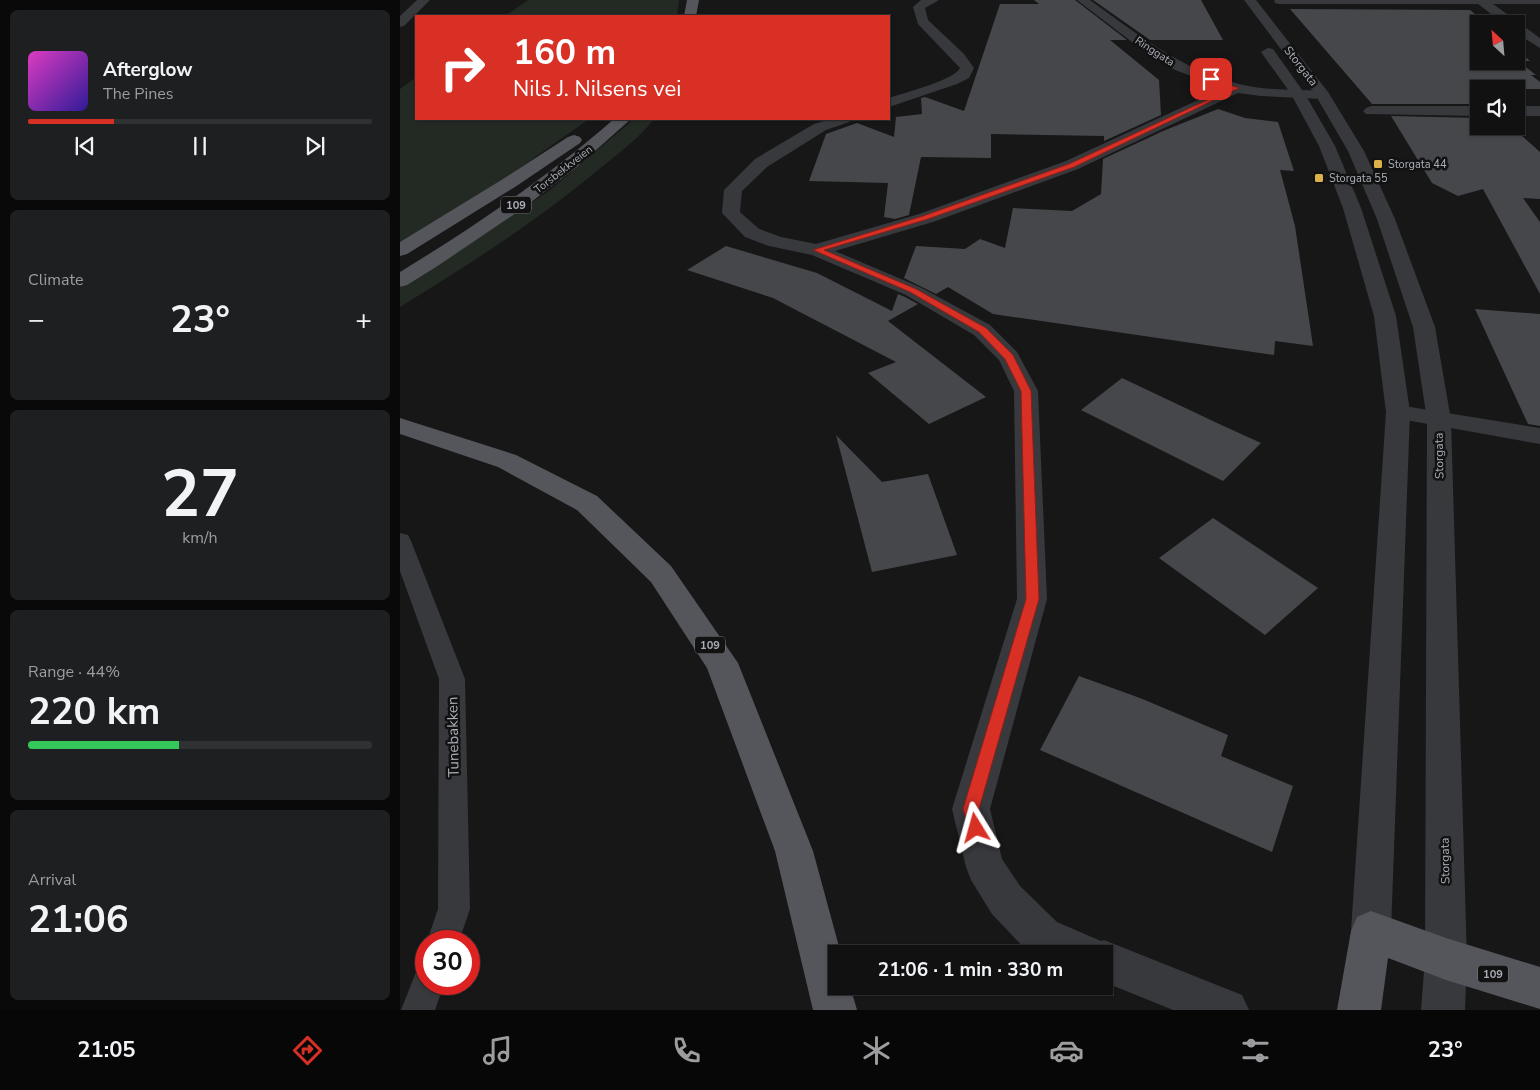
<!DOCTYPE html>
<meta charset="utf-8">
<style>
body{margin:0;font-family:"Nunito Sans",sans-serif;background:#1e1f20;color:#f1f3f6;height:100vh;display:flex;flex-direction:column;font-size:19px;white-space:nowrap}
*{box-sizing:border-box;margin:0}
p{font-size:16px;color:#9c9d9f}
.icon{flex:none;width:28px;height:28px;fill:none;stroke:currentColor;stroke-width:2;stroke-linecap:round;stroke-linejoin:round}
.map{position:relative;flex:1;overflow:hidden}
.side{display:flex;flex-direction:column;gap:10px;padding:10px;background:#09090a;width:400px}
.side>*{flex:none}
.top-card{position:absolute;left:15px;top:15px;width:475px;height:105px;border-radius:0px;box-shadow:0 1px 4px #0004,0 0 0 1px #303132;background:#d93025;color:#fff;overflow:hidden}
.needle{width:32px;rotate:334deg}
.tools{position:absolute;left:1070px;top:15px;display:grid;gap:10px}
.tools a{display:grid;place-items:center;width:55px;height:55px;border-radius:0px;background:#111112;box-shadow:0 1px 4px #0004,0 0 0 1px #303132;font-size:25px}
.speed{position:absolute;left:15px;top:930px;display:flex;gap:10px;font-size:25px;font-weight:700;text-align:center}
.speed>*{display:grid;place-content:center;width:65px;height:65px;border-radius:50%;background:#111112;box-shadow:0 1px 4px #0004,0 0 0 1px #303132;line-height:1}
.speed .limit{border:8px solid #d22;background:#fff;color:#111}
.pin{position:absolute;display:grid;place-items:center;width:42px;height:42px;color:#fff;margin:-21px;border-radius:10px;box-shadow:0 2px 8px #0006}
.me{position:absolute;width:55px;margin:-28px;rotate:352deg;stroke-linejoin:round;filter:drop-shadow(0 0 4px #0008)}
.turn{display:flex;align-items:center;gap:18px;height:105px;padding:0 15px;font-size:22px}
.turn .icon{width:65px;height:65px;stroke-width:2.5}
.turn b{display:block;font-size:35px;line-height:42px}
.big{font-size:38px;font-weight:700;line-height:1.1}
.side .widget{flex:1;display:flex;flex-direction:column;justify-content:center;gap:8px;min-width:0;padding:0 18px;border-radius:8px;background:#1e1f20}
.side .dial{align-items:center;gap:0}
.dial b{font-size:65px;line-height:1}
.song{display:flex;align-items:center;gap:15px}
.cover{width:60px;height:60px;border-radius:8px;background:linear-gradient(135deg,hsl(310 70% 55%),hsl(250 70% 35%))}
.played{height:5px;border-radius:2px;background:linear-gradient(90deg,#d93025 25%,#303132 25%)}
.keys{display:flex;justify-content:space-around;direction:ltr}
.heat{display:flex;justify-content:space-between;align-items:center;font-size:28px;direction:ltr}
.charge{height:8px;border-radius:4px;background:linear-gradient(90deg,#34c759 44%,#303132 0)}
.trip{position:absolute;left:428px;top:945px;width:285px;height:50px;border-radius:0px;background:#111112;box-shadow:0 1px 4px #0004,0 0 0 1px #303132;font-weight:700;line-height:50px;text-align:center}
.dock{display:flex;height:80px;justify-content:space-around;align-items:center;background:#070707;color:#9c9d9f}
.dock .icon{width:35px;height:35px}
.dock .active{color:#d93025}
.dock b{font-size:22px;color:#f1f3f6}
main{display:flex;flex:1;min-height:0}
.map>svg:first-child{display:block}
</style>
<main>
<section class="side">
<div class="widget">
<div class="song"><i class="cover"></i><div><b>Afterglow</b><p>The Pines</p></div></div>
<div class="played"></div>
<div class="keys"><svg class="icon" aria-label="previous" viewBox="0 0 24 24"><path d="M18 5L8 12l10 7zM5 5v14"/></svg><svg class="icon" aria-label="pause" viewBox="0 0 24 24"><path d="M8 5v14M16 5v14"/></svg><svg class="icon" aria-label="next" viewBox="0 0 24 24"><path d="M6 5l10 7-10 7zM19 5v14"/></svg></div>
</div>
<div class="widget"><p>Climate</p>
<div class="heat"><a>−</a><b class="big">23°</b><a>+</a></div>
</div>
<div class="widget dial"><b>27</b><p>km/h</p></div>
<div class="widget"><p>Range · 44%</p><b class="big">220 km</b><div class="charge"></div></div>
<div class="widget"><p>Arrival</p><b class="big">21:06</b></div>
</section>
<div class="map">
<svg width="1140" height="1010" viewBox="0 0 1140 1010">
<rect width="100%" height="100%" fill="#171718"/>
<path fill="#232a24" d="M 128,0 L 279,0 L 277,16 L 105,16 Z
M 16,77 L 16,119 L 189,119 L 104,179 L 0,242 L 0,89 Z
M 234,119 L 254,119 C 238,139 218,154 198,170 C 136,222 68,265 0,307 L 0,288 L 149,191 Z"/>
<path fill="#46474b" d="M 634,0 L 675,0 L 727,40 L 710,40 L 759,80 L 761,115 L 704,141 L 704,136 L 591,134 L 591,158 L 521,157 L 509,215 L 495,219 L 484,217 L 488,183 L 409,181 L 426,134 L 457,123 L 494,137 L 496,117 L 522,114 L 521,98 L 525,97 L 564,111 L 600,4 L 639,4 Z
M 693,0 L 801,0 L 823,40 L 750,40 Z
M 890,9 L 1070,10 L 1087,24 L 1079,24 L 1079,61 L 1116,61 L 1116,49 L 1130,61 L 1118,61 L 1136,75 L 1131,75 L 1140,82 L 1140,89 L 1079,89 L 1079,104 L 972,104 Z
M 818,109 L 845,118 L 878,122 L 894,171 L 880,170 L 895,226 L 913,346 L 875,341 L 874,355 L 593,314 L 548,287 L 536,294 L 504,278 L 516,246 L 565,249 L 580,239 L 605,248 L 613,208 L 672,211 L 701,194 L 703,159 L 763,131 Z
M 991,116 L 1079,118 L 1079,126 L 1111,126 L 1140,152 L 1140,199 L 1123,198 L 1140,222 L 1140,294 L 1083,189 L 1058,196 L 1032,183 Z
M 326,246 L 417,273 L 492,311 L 498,294 L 505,297 L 518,304 L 488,321 L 586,397 L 529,424 L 468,373 L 496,362 L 373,298 L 287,270 Z
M 1075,309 L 1140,314 L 1140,426 L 1128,424 Z
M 722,378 L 817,423 L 861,443 L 823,481 L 681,410 Z
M 436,435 L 482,482 L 528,474 L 557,555 L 472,572 Z
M 813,518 L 918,588 L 865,635 L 759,558 Z
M 679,676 L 740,698 L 828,735 L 821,756 L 893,786 L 872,852 L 640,750 Z"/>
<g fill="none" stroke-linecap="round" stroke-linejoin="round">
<path fill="#38393d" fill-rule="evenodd" d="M 0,533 L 8,535 L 11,541 L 65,679 L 70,909 L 59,941 L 27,941 L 38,909 L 39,679 L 0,571 Z
M 26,968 L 26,984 L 44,984 L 35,1010 L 1,1010 L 16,972 Z"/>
<path fill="#38393d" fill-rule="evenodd" d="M 17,0 L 30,0 L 4,26 L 0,27 L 0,16 Z
M 521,0 L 539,0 L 525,8 L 528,20 L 564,54 L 574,68 L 569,78 L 557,84 L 489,107 L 489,98 C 503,93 555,80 560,68 L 518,24 L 513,7 Z
M 677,0 L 690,0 C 737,34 782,70 839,84 C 866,91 896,89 923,91 L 928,92 L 930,95 L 928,98 L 923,99 L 861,96 L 838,93 L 678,169 L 533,222 L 435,251 L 520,287 L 590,325 L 617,352 L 638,391 L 647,599 L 590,809 L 602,859 L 620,886 L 657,922 L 701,941 L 704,940 L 842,995 L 849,1010 L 773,1010 L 704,982 L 704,954 L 634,954 L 628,952 L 592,914 L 571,880 L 566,867 L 552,809 L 617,599 L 614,391 L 599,360 L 574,335 L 506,295 L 412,255 L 369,246 L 345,237 L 322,213 L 324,190 L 355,159 L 414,124 L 430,119 L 452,119 L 449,122 L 426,130 L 367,167 L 342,191 L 340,212 L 359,229 L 381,237 L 416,244 L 519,214 L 666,161 L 824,88 L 775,70 L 749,55 Z
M 874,0 L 1140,0 L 1140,4 L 1093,4 L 1140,38 L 1140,48 L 1116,33 L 1116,24 L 1104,24 L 1078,4 L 879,4 L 875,3 Z
M 971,106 L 1079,106 L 1079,116 L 966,114 L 963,111 L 966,108 Z
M 1116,106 L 1140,106 L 1140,116 L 1116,116 Z
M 998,405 L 1140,428 L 1140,444 L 989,417 L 986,412 L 989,407 Z"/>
<path fill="#38393d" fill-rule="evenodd" d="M 844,0 L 856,0 L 928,92 L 964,151 L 995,219 L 1035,327 L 1051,420 L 1067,959 L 1065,1010 L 1021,1010 L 1025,959 L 1027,420 L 1013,327 L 977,219 L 948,151 L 916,96 Z
M 868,48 L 873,49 L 905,94 L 935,146 L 961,208 L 996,316 L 1010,412 L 991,931 L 985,945 L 971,951 L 957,945 L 951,931 L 986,412 L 974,316 L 943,208 L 919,146 L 891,94 L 861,52 Z"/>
<path fill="#55565c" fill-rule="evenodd" d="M 287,0 L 299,0 L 296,16 L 284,16 Z
M 214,119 L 231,119 L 177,167 L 122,209 L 36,267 L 7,285 L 0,287 L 0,272 C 75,226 148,177 214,119 Z
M 174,135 L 180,137 L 182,140 L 180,143 L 115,187 L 7,254 L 0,256 L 0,242 L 103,179 L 168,137 Z
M 0,418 L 116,455 L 197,496 L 271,566 L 338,663 L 413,851 L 441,954 L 436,954 L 436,986 L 450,986 L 457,1010 L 413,1010 L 375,851 L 307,668 L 251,582 L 177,510 L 98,467 L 0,434 Z
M 971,911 L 1046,938 L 1140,967 L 1140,1009 L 1046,980 L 988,958 L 981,1010 L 937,1010 L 951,931 L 957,917 Z"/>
</g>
<path fill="#d93025" stroke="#8d1f18" d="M 809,78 L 839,88 L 674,167 L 528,219 L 424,250 L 516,289 L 586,328 L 613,355 L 631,391 L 639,599 L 579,809 L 584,828 L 581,833 L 576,835 L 570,833 L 563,809 L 626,599 L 621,391 L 605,359 L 579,332 L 510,292 L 413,250 L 523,216 L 669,164 L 831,89 L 809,80 Z"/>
<g fill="#ddb14a" stroke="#121213" stroke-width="2">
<rect x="973" y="159" width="10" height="10" rx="2.5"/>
<rect x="914" y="173" width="10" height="10" rx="2.5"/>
</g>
<g text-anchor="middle" stroke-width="5" stroke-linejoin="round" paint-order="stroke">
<g font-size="11" fill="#aaaeb7" stroke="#121213">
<text transform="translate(755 51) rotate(33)" y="4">Ringgata</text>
<text transform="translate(163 169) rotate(-38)" y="4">Torsbekkveien</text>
</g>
<g font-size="11" fill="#aaaeb7" stroke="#121213" text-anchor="start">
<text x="988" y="168">Storgata 44</text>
<text x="929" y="182">Storgata 55</text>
</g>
<g fill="#121213" stroke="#7c7f86" stroke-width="1">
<rect x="101" y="196.5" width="30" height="17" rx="4"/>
<rect x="295" y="636.5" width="30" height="17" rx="4"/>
<rect x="1078" y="965.5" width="30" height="17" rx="4"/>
</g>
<g font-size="11" font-weight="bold" fill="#aaaeb7">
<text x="116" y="209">109</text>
<text x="310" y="649">109</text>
<text x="1093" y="978">109</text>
</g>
<g font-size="12" fill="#aaaeb7" stroke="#121213">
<text transform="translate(901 66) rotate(52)" y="4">Storgata</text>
<text transform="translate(1039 456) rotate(-91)" y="4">Storgata</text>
<text transform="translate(1045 861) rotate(-91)" y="4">Storgata</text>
</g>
<g font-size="15" fill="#aaaeb7" stroke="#121213">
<text transform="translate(53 737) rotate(-91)" y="5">Tunebakken</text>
</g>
</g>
</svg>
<div class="tools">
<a><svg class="needle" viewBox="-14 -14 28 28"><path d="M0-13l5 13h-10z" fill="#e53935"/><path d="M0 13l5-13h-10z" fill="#9c9d9f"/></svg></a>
<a><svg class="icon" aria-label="sound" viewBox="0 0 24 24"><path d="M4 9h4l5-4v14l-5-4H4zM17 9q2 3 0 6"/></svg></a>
</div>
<div class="speed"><div class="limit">30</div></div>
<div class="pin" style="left:811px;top:79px;background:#d93025"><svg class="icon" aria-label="arrive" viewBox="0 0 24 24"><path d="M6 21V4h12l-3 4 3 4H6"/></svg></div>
<svg class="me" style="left:576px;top:828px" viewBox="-20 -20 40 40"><path d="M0-17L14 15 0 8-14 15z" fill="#d93025" stroke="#fff" stroke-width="4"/></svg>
<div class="trip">21:06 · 1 min · 330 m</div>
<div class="top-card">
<div class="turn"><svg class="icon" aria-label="right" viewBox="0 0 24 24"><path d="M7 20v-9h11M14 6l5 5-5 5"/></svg><div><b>160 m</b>Nils J. Nilsens vei</div></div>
</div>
</div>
</main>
<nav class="dock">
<b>21:05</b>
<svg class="icon active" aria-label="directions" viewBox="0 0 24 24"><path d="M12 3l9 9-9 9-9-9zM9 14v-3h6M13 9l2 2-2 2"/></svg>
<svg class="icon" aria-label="music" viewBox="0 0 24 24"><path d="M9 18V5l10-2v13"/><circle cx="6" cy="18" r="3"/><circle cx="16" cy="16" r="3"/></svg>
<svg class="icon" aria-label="phone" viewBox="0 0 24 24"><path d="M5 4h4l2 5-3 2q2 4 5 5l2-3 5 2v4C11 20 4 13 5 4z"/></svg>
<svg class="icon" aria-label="climate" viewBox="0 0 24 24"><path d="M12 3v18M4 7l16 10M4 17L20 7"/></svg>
<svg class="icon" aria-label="car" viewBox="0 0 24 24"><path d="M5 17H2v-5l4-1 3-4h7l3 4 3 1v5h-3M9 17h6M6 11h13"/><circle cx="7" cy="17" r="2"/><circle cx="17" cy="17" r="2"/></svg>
<svg class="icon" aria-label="filters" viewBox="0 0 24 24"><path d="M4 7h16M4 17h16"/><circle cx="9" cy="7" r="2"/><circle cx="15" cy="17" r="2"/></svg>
<b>23°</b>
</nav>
